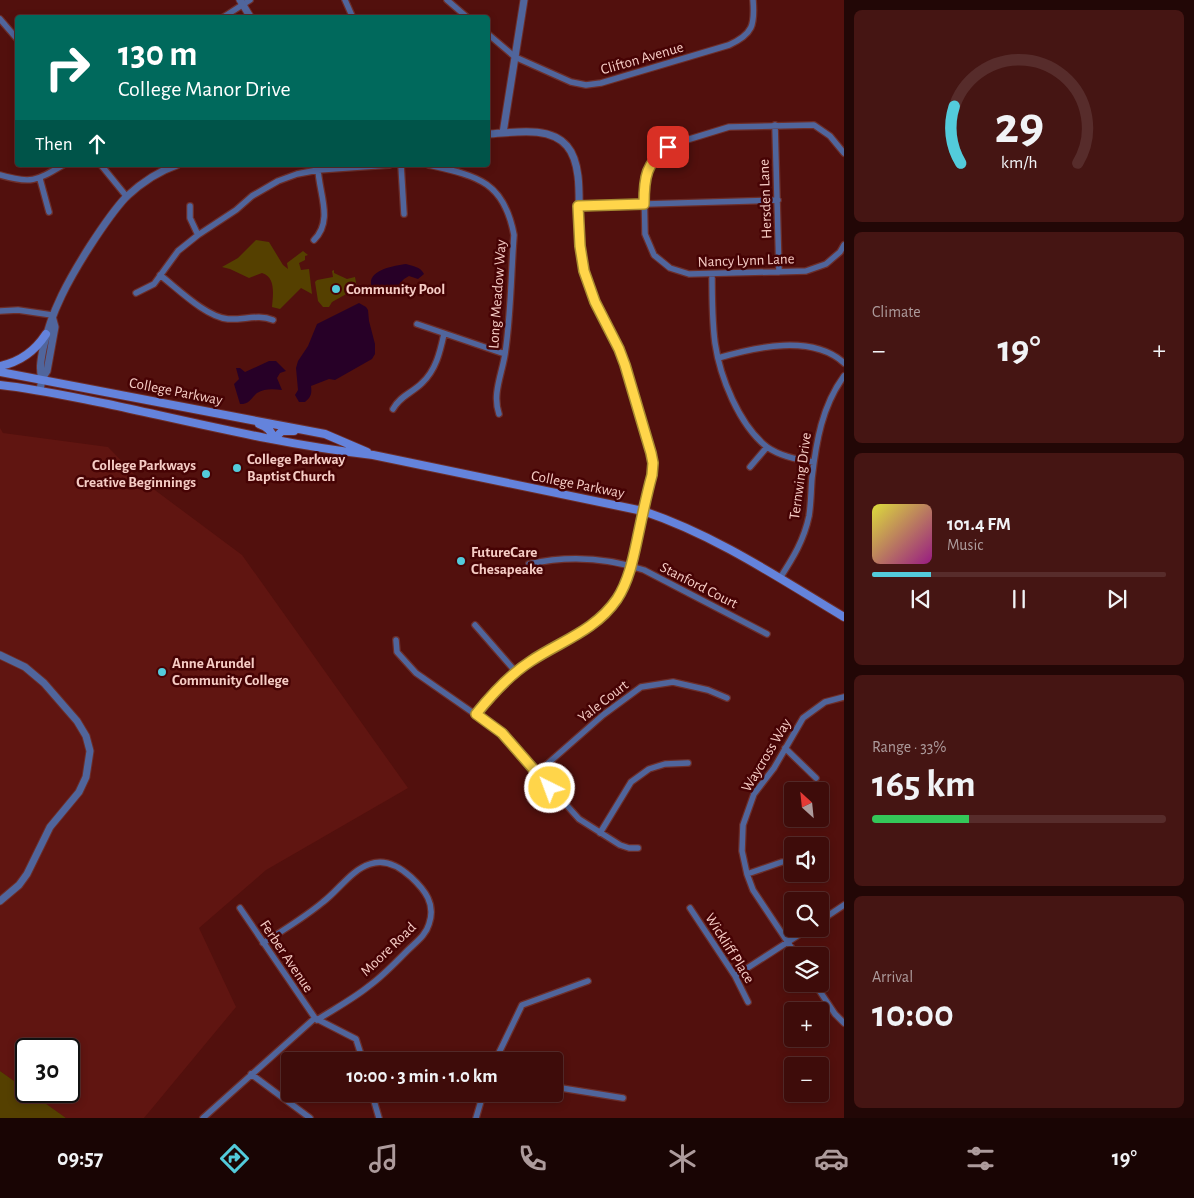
<!DOCTYPE html>
<meta charset="utf-8">
<style>
body{margin:0;font-family:"Alegreya Sans",sans-serif;background:#451513;color:#f1f3f6;height:100vh;display:flex;flex-direction:column;font-size:19px;white-space:nowrap}
*{box-sizing:border-box;margin:0}
p{font-size:16px;color:#ad9b9c}
.icon{flex:none;width:28px;height:28px;fill:none;stroke:currentColor;stroke-width:2;stroke-linecap:round;stroke-linejoin:round}
.map{position:relative;flex:1;overflow:hidden}
.side{display:flex;flex-direction:column;gap:10px;padding:10px;background:#220706;width:350px}
.side>*{flex:none}
.top-card{position:absolute;left:15px;top:15px;width:475px;height:152px;border-radius:5px;box-shadow:0 2px 8px #0003,0 0 0 1px #572c2b;background:#00695c;color:#fff;overflow:hidden}
.needle{width:32px;rotate:333deg}
.controls{position:absolute;left:784px;top:782px;display:grid;gap:10px}
.controls a{display:grid;place-items:center;width:45px;height:45px;border-radius:5px;background:#3e0c0a;box-shadow:0 2px 8px #0003,0 0 0 1px #572c2b;font-size:25px}
.speed{position:absolute;left:15px;top:1038px;display:flex;gap:10px;font-size:25px;font-weight:700;text-align:center}
.speed>*{display:grid;place-content:center;width:65px;height:65px;border-radius:50%;background:#3e0c0a;box-shadow:0 2px 8px #0003,0 0 0 1px #572c2b;line-height:1}
.speed .limit{border:2px solid #111;border-radius:8px;background:#fff;color:#111}
.pin{position:absolute;display:grid;place-items:center;width:42px;height:42px;color:#fff;margin:-21px;border-radius:10px;box-shadow:0 2px 8px #0006}
.me{position:absolute;width:55px;margin:-28px;rotate:318deg;stroke-linejoin:round;filter:drop-shadow(0 0 4px #0008)}
.turn{display:flex;align-items:center;gap:18px;height:105px;padding:0 20px;font-size:22px}
.turn .icon{width:65px;height:65px;stroke-width:2.5}
.turn b{display:block;font-size:35px;line-height:42px}
.then{display:flex;align-items:center;height:48px;padding:0 20px;background:#0003;gap:10px;font-size:19px}
.big{font-size:38px;font-weight:700;line-height:1.1}
.side .widget{flex:1;display:flex;flex-direction:column;justify-content:center;gap:8px;min-width:0;padding:0 18px;border-radius:8px;background:#451513}
.side .dial{align-items:center;gap:0}
.dial svg{height:130px;overflow:visible;fill:none;stroke:#572c2b;stroke-width:7;stroke-linecap:round;text-anchor:middle}
.dial text{fill:#f1f3f6;stroke:none}
.song{display:flex;align-items:center;gap:15px}
.cover{width:60px;height:60px;border-radius:8px;background:linear-gradient(135deg,hsl(60 70% 55%),hsl(310 70% 35%))}
.played{height:5px;border-radius:2px;background:linear-gradient(90deg,#53cbdb 20%,#572c2b 20%)}
.keys{display:flex;justify-content:space-around;direction:ltr}
.heat{display:flex;justify-content:space-between;align-items:center;font-size:28px;direction:ltr}
.charge{height:8px;border-radius:4px;background:linear-gradient(90deg,#34c759 33%,#572c2b 0)}
.trip{position:absolute;left:281px;top:1052px;width:282px;height:50px;border-radius:5px;background:#3e0c0a;box-shadow:0 2px 8px #0003,0 0 0 1px #572c2b;font-weight:700;line-height:50px;text-align:center}
.tabs{display:flex;height:80px;justify-content:space-around;align-items:center;background:#190504;color:#ad9b9c}
.tabs .icon{width:35px;height:35px}
.tabs .active{color:#53cbdb}
.tabs b{font-size:22px;color:#f1f3f6}
main{display:flex;flex:1;min-height:0}
.map>svg:first-child{display:block}
</style>
<main>
<div class="map">
<svg width="844" height="1118" viewBox="0 0 844 1118">
<rect width="100%" height="100%" fill="#52100d"/>
<path fill="#601511" d="M 0,428 L 3,433 L 108,447 L 136,476 L 242,555 L 408,788 L 266,870 L 199,928 L 236,1007 L 144,1118 L 66,1118 L 28,1091 L 69,1091 L 69,1049 L 26,1049 L 26,1090 L 0,1071 Z"/>
<path fill="#554000" d="M 256,240 L 269,242 L 283,265 L 288,269 L 287,263 L 303,251 L 308,255 L 305,256 L 305,260 L 299,263 L 301,270 L 309,269 L 312,294 L 301,288 L 280,309 L 272,307 C 273,295 276,277 262,273 L 249,278 L 230,269 L 222,267 L 238,258 Z
M 334,270 L 334,273 L 347,279 L 355,277 L 357,288 L 332,302 L 329,307 L 323,307 L 318,301 L 315,282 L 317,280 L 333,277 L 332,271 Z
M 0,1071 L 66,1118 L 0,1118 Z"/>
<path fill="#270027" d="M 406,264 C 413,266 421,267 424,274 L 418,279 L 409,276 L 404,279 L 396,288 L 389,287 L 378,292 L 373,290 C 363,271 392,266 406,264 Z
M 359,303 L 366,307 L 368,310 L 369,321 L 375,344 L 375,354 L 372,359 L 335,380 L 329,379 L 311,386 C 312,394 311,397 305,402 L 299,402 L 295,395 L 298,390 L 296,368 L 298,361 L 308,346 L 317,324 Z
M 269,361 L 276,361 L 286,371 L 280,373 L 277,378 L 282,390 C 274,389 265,388 257,393 C 251,398 250,404 240,404 L 234,384 L 239,379 L 236,368 L 240,368 L 245,372 Z"/>
<g fill="none" stroke-linecap="round" stroke-linejoin="round">
<defs>
<path id="minor" d="M 345,0 L 353,18
M 447,0 L 468,18
M 169,18 L 185,18
M 222,18 L 250,0
M 0,19 L 18,40
M 488,34 L 515,57 L 571,82 L 586,85 L 601,83 L 729,45 C 753,34 755,25 753,0
M 775,125 L 779,272
M 844,153 L 830,136 L 814,125 L 729,127 L 680,142 L 668,147 L 654,159 L 647,171 L 644,185 L 645,234 L 654,255 L 670,268 L 689,274 L 806,271 L 826,264 L 840,252 L 844,245
M 101,165 L 127,197
M 401,165 L 404,214
M 429,165 C 477,176 504,181 514,235 C 511,274 511,315 505,354 C 502,374 492,394 499,414
M 0,175 C 31,184 36,181 63,165
M 40,179 L 49,212
M 190,206 L 190,218 L 198,235
M 578,206 L 778,200
M 314,240 C 335,219 317,190 318,165
M 712,274 C 712,297 712,320 715,343 C 720,377 739,425 767,447 C 780,456 798,460 814,462
M 160,275 C 178,289 206,317 228,319 C 244,320 258,314 273,320
M 136,293 L 154,284 L 178,251 L 198,235 L 236,210 L 252,196 L 278,181 L 297,174 L 318,170 L 389,165
M 0,311 L 18,310 L 52,315
M 417,324 L 505,354
M 718,358 C 756,347 812,334 844,363
M 393,409 C 400,396 412,393 422,383 C 436,370 440,352 444,334
M 750,467 L 767,447
M 529,564 C 569,555 605,557 644,570 L 767,634
M 780,578 C 793,558 804,540 809,516 C 811,504 811,490 812,478 C 816,442 822,406 844,376
M 475,625 L 516,672
M 396,640 L 397,652 L 416,673 L 502,733 L 579,819 L 620,845 L 629,848 L 638,848
M 477,714 C 493,694 509,675 531,661 C 561,641 596,631 617,599 C 633,574 637,540 643,511
M 785,748 L 816,778
M 537,773 L 603,715 L 641,687 L 673,682 L 708,690 L 727,698
M 600,833 L 631,782 L 649,769 L 665,764 L 688,763
M 747,874 L 782,862
M 240,908 L 315,1018 L 356,1039 L 363,1061
M 690,908 L 735,976 L 748,1002
M 820,921 L 844,905
M 263,943 C 284,930 305,917 323,902 C 339,890 351,870 370,864 C 386,858 400,867 411,877 C 425,890 436,904 429,924 C 426,935 416,942 408,950 C 395,963 383,976 369,986 C 353,999 334,1009 317,1020
M 797,956 L 753,890 L 747,874 L 742,851 L 743,825 L 754,794 L 774,768 L 803,718 L 825,702 L 844,697
M 735,976 L 808,929
M 815,984 L 835,1014 L 844,1023
M 495,1061 L 522,1005 L 588,981
M 251,1074 L 310,1118
M 555,1087 L 623,1098
M 372,1094 L 379,1118
M 203,1118 L 315,1018
M 476,1118 L 483,1094"/>
<path id="tertiary" d="M 240,0 L 251,18
M 503,133 L 524,0
M 488,134 C 512,133 549,125 567,146 C 586,168 576,218 580,246 C 582,266 587,286 596,304 C 604,321 614,337 621,355 C 634,387 641,420 651,453 C 655,473 648,492 643,511
M 42,379 C 39,368 41,360 43,349 C 51,311 69,279 90,246 C 101,229 112,212 126,197 C 140,184 159,171 177,165
M 40,390 L 42,379 L 47,371 L 55,327 L 52,316
M 0,655 L 25,667 L 44,683 L 77,721 L 86,736 L 90,751 L 86,777 L 79,792 L 50,827 L 27,874 L 19,885 L 0,901"/>
<path id="secondary" d="M 0,366 C 20,362 35,351 46,334
M 0,372 L 325,434 L 367,452
M 0,385 C 37,389 72,397 108,404 C 196,423 284,445 373,455 L 643,511 C 715,535 779,578 844,617
M 259,424 C 267,427 271,430 274,439
M 274,439 L 282,431 L 294,431"/>
</defs>
<use href="#minor" stroke="#6c2e2a" stroke-width="8"/>
<use href="#tertiary" stroke="#6c2e2a" stroke-width="9"/>
<use href="#secondary" stroke="#6c2e2a" stroke-width="10"/>
<use href="#minor" stroke="#50659c" stroke-width="5.5"/>
<use href="#tertiary" stroke="#50659c" stroke-width="7"/>
<use href="#secondary" stroke="#6483dc" stroke-width="8"/>
</g>
<g fill="none" stroke-linecap="round" stroke-linejoin="round">
<defs>
<path id="route" d="M 550,788 L 502,733 L 476,714 C 492,694 509,675 531,661 C 561,641 595,631 617,599 C 630,579 634,554 639,531 C 643,512 647,493 652,475 L 653,463 L 651,453 L 625,365 L 619,349 L 595,302 L 584,271 L 580,246 L 578,206 L 644,204 C 644,177 646,163 668,147"/>
</defs>
<use href="#route" stroke="#a68a30" stroke-width="12"/>
<use href="#route" stroke="#ffd54a" stroke-width="9"/>
</g>
<g fill="#53cbdb" stroke="#460304" stroke-width="2">
<circle cx="336" cy="289" r="5"/>
<circle cx="237" cy="468" r="5"/>
<circle cx="206" cy="474" r="5"/>
<circle cx="461" cy="561" r="5"/>
<circle cx="162" cy="672" r="5"/>
</g>
<g text-anchor="middle" stroke-width="5" stroke-linejoin="round" paint-order="stroke">
<g font-size="15" fill="#f6ccc5" stroke="#460304">
<text transform="translate(642 58) rotate(-16)" y="5">Clifton Avenue</text>
<text transform="translate(765 199) rotate(-92)" y="5">Hersden Lane</text>
<text transform="translate(746 260) rotate(-2)" y="5">Nancy Lynn Lane</text>
<text transform="translate(497 294) rotate(-86)" y="5">Long Meadow Way</text>
<text transform="translate(176 391) rotate(11)" y="5">College Parkway</text>
<text transform="translate(800 476) rotate(-82)" y="5">Ternwing Drive</text>
<text transform="translate(578 484) rotate(11)" y="5">College Parkway</text>
<text transform="translate(699 585) rotate(27)" y="5">Stanford Court</text>
<text transform="translate(603 701) rotate(-38)" y="5">Yale Court</text>
<text transform="translate(766 755) rotate(-59)" y="5">Waycross Way</text>
<text transform="translate(730 948) rotate(58)" y="5">Wickliff Place</text>
<text transform="translate(388 949) rotate(-44)" y="5">Moore Road</text>
<text transform="translate(287 956) rotate(56)" y="5">Ferber Avenue</text>
</g>
<g font-size="15" font-weight="bold" fill="#f6ccc5" stroke="#460304" text-anchor="start">
<text x="346" y="294">Community Pool</text>
<text x="247" y="464">College Parkway<tspan x="247" dy="17">Baptist Church</tspan></text>
<text x="196" y="470" text-anchor="end">College Parkways<tspan x="196" dy="17">Creative Beginnings</tspan></text>
<text x="471" y="557">FutureCare<tspan x="471" dy="17">Chesapeake</tspan></text>
<text x="172" y="668">Anne Arundel<tspan x="172" dy="17">Community College</tspan></text>
</g>
</g>
</svg>
<div class="controls">
<a><svg class="needle" viewBox="-14 -14 28 28"><path d="M0-13l5 13h-10z" fill="#e53935"/><path d="M0 13l5-13h-10z" fill="#ad9b9c"/></svg></a>
<a><svg class="icon" aria-label="sound" viewBox="0 0 24 24"><path d="M4 9h4l5-4v14l-5-4H4zM17 9q2 3 0 6"/></svg></a>
<a><svg class="icon" aria-label="search" viewBox="0 0 24 24"><circle cx="10" cy="10" r="6"/><path d="M15 15l6 6"/></svg></a>
<a><svg class="icon" aria-label="layers" viewBox="0 0 24 24"><path d="M12 4l9 5-9 5-9-5zM3 14l9 5 9-5"/></svg></a>
<a>+</a>
<a>−</a>
</div>
<div class="speed"><div class="limit">30</div></div>
<div class="pin" style="left:668px;top:147px;background:#d93025"><svg class="icon" aria-label="arrive" viewBox="0 0 24 24"><path d="M6 21V4h12l-3 4 3 4H6"/></svg></div>
<svg class="me" style="left:550px;top:788px" viewBox="-20 -20 40 40"><circle r="17" fill="#ffd54a" stroke="#fff" stroke-width="3"/><path d="M0-11L8 9 0 5-8 9z" fill="#fff"/></svg>
<div class="trip">10:00 · 3 min · 1.0 km</div>
<div class="top-card">
<div class="turn"><svg class="icon" aria-label="right" viewBox="0 0 24 24"><path d="M7 20v-9h11M14 6l5 5-5 5"/></svg><div><b>130 m</b>College Manor Drive</div></div>
<div class="then">Then<svg class="icon" aria-label="ahead" viewBox="0 0 24 24"><path d="M12 20V5M6 11l6-6 6 6"/></svg></div>
</div>
</div>
<section class="side">
<div class="widget dial"><svg viewBox="0 0 100 80">
<path d="M14 69A42 42 0 1 1 86 69"/>
<path d="M14 69A42 42 0 0 1 10 34" stroke="#53cbdb"/>
<text x="50" y="56" font-size="32" font-weight="700">29</text>
<text x="50" y="72" font-size="11">km/h</text>
</svg></div>
<div class="widget"><p>Climate</p>
<div class="heat"><a>−</a><b class="big">19°</b><a>+</a></div>
</div>
<div class="widget">
<div class="song"><i class="cover"></i><div><b>101.4 FM</b><p>Music</p></div></div>
<div class="played"></div>
<div class="keys"><svg class="icon" aria-label="previous" viewBox="0 0 24 24"><path d="M18 5L8 12l10 7zM5 5v14"/></svg><svg class="icon" aria-label="pause" viewBox="0 0 24 24"><path d="M8 5v14M16 5v14"/></svg><svg class="icon" aria-label="next" viewBox="0 0 24 24"><path d="M6 5l10 7-10 7zM19 5v14"/></svg></div>
</div>
<div class="widget"><p>Range · 33%</p><b class="big">165 km</b><div class="charge"></div></div>
<div class="widget"><p>Arrival</p><b class="big">10:00</b></div>
</section>
</main>
<nav class="tabs">
<b>09:57</b>
<svg class="icon active" aria-label="directions" viewBox="0 0 24 24"><path d="M12 3l9 9-9 9-9-9zM9 14v-3h6M13 9l2 2-2 2"/></svg>
<svg class="icon" aria-label="music" viewBox="0 0 24 24"><path d="M9 18V5l10-2v13"/><circle cx="6" cy="18" r="3"/><circle cx="16" cy="16" r="3"/></svg>
<svg class="icon" aria-label="phone" viewBox="0 0 24 24"><path d="M5 4h4l2 5-3 2q2 4 5 5l2-3 5 2v4C11 20 4 13 5 4z"/></svg>
<svg class="icon" aria-label="climate" viewBox="0 0 24 24"><path d="M12 3v18M4 7l16 10M4 17L20 7"/></svg>
<svg class="icon" aria-label="car" viewBox="0 0 24 24"><path d="M5 17H2v-5l4-1 3-4h7l3 4 3 1v5h-3M9 17h6M6 11h13"/><circle cx="7" cy="17" r="2"/><circle cx="17" cy="17" r="2"/></svg>
<svg class="icon" aria-label="filters" viewBox="0 0 24 24"><path d="M4 7h16M4 17h16"/><circle cx="9" cy="7" r="2"/><circle cx="15" cy="17" r="2"/></svg>
<b>19°</b>
</nav>
